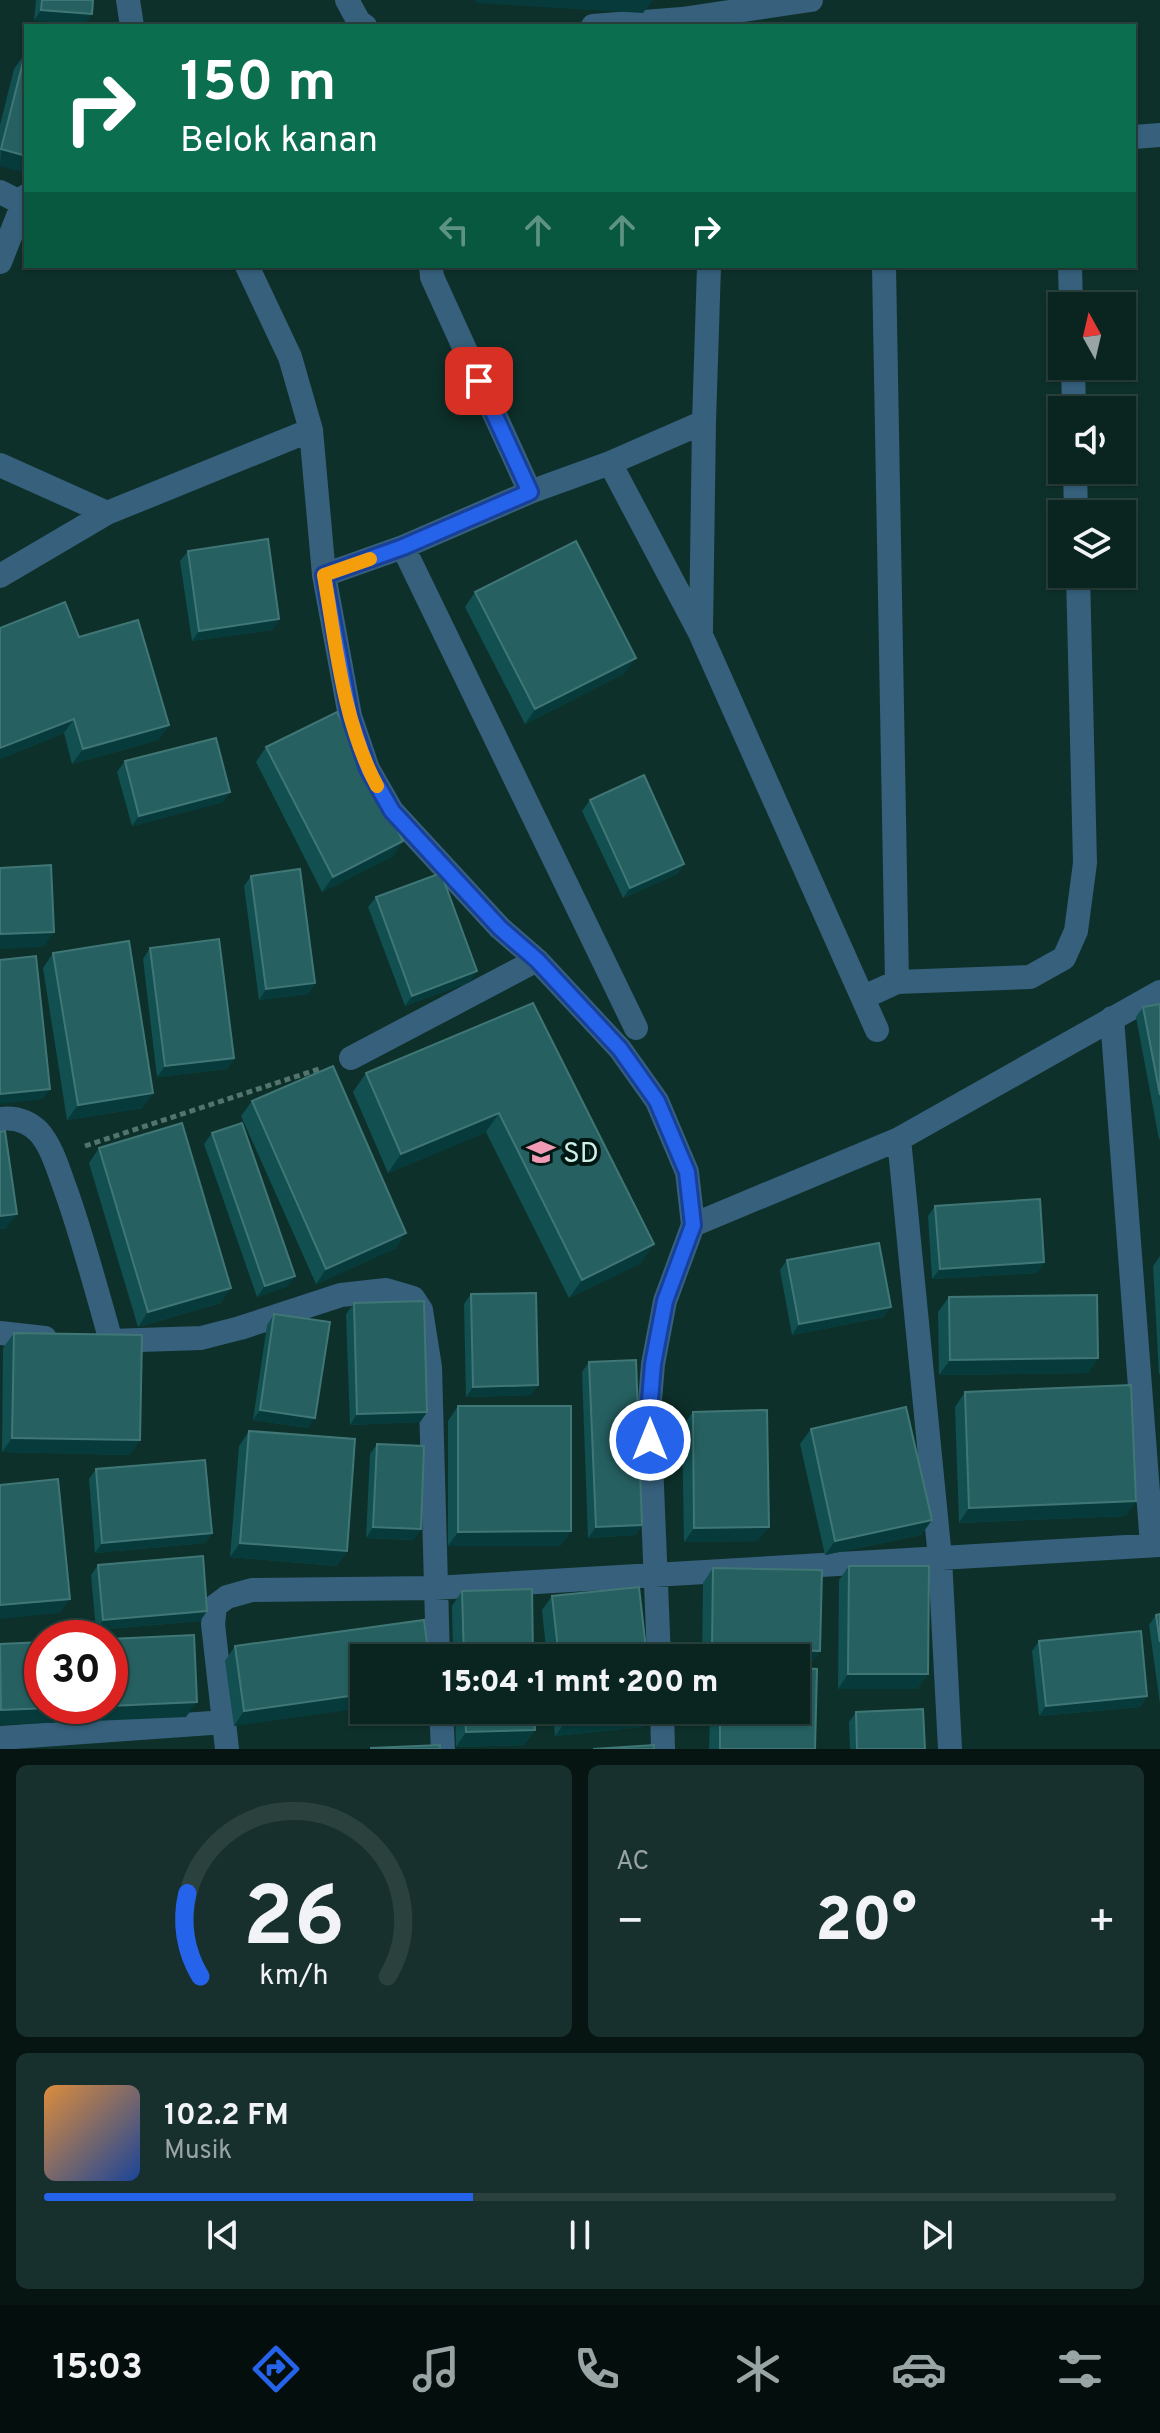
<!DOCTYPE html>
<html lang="id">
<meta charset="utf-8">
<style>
body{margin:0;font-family:Overpass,sans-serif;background:#18302d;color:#f1f3f6;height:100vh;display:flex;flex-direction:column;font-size:30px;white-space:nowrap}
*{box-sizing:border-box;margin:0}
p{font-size:26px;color:#99a4a5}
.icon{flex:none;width:44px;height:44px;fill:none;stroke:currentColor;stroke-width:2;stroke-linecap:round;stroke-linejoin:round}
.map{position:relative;height:1749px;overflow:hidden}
.side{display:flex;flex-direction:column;gap:16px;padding:16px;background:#061412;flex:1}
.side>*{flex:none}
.guide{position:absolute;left:24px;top:24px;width:1112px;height:244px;border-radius:0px;box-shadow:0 2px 6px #0004,0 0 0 2px #2a413e;background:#0b6e4f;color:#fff;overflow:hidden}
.needle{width:52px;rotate:352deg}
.tools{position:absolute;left:1048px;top:292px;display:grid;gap:16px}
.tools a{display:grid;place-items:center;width:88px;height:88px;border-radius:0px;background:#0a2420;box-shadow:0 2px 6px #0004,0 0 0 2px #2a413e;font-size:40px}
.speed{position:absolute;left:24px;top:1620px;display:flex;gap:16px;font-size:40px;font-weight:700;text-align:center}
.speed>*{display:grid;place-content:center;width:104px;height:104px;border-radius:50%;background:#0a2420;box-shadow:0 2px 6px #0004,0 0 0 2px #2a413e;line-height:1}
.speed .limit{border:12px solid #d22;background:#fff;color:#111}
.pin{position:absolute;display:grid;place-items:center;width:68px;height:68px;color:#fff;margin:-34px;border-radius:16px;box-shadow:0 4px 12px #0006}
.me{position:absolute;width:88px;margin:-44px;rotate:0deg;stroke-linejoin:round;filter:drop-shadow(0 0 6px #0008)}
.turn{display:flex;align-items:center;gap:28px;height:168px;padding:0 24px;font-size:36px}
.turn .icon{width:104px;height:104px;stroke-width:2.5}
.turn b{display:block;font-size:56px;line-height:68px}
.lanes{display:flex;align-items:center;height:76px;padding:0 24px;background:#0003;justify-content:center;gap:40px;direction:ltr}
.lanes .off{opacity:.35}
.big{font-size:60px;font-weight:800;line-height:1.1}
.side .card{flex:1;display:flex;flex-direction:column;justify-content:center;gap:12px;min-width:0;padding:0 28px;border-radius:12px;background:#18302d}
.side .dial{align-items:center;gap:0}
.dial svg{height:208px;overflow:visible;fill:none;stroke:#2a413e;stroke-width:7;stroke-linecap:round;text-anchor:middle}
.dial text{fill:#f1f3f6;stroke:none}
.song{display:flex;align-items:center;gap:24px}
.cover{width:96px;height:96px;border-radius:12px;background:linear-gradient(135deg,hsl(30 70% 55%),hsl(220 70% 35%))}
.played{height:8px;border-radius:4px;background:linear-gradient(90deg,#2563eb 40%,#2a413e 40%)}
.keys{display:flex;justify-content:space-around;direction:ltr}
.heat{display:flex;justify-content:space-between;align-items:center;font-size:44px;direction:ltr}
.side .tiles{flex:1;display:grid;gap:16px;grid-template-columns:1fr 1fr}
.card:last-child{grid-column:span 2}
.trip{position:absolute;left:350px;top:1644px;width:460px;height:80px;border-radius:0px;background:#0a2420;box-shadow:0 2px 6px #0004,0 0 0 2px #2a413e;font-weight:800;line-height:80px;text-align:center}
.tab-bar{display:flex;height:128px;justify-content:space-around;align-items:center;background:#040e0d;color:#99a4a5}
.tab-bar .icon{width:56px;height:56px}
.tab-bar .on{color:#2563eb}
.tab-bar b{font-size:36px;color:#f1f3f6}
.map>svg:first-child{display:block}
</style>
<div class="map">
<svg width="1160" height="1749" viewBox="0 0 1160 1749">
<rect width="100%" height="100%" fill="#0e302a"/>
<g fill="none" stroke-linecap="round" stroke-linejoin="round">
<path stroke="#52746d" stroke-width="5" stroke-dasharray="6 4" stroke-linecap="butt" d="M 85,1146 L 319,1069"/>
<path stroke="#36607c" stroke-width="24" d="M 128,0 L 132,26
M 347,0 L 359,22 L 365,26
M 593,26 L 682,19 L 811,0
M 1134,137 L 1160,135
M 0,192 L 22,203
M 0,262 L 26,196
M 247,266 L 290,357 L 311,430 L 324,575 L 350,716 L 368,769 L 392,811 L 500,928 L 537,960 L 620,1049 L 657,1101 L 687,1172 L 693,1225 L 665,1301 L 653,1364 L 649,1412 L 659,1658
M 431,266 L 432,277 L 530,492
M 1070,266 L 1071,306
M 1073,366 L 1074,410
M 610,463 L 700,633 L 877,1030
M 0,465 L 107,513
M 1075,470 L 1076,514
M 403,547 L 636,1028
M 324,575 L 403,547 L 530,492 L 610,463 L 704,422 L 709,266
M 0,576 L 107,513 L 311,430
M 701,631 L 704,422
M 897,982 L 1030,977 L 1064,958 L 1076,931 L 1085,863 L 1078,574
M 864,997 L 897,982 L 884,266
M 1112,1018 L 1152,1545
M 351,1058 L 537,960
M 0,1119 C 15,1117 28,1121 39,1132 C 52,1147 58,1169 65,1188 C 83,1238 96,1289 111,1341
M 899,1139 L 940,1558 L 950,1749
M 693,1225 L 899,1139 L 1160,992
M 0,1333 L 45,1338
M 110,1341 L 201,1338 L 240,1328 L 341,1295 L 386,1290 L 413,1298 L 421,1310 L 430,1367 L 438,1658
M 441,1710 L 443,1749
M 662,1710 L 663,1749
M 0,1738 L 225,1722
M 227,1749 L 213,1624 L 215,1606 L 227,1597 L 252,1590 L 434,1588 L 1160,1545"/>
</g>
<path fill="#114f51" d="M 36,0 L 93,0 L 84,25 L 34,20 Z
M 25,54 L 0,166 L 0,125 L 14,69 Z
M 188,551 L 279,619 L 272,630 L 192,641 L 180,561 Z
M 475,592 L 625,673 L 525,724 L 465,607 Z
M 0,628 L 79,637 L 169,725 L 158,740 L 72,764 L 64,733 L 0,759 Z
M 266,747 L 393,856 L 322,892 L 256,762 Z
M 125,761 L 223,802 L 132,826 L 117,772 Z
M 590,800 L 684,864 L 677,874 L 623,898 L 582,811 Z
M 251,876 L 315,983 L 308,994 L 259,1000 L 244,886 Z
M 376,897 L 470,982 L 405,1006 L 368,907 Z
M 150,948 L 234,1058 L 227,1069 L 157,1077 L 143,959 Z
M 53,953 L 143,1108 L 67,1120 L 43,968 Z
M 533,1003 L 641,1263 L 569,1298 L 486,1132 L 388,1173 L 353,1092 L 366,1073 Z
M 1160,1004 L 1160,1139 L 1159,1139 L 1136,1017 L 1143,1007 Z
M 252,1101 L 396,1248 L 316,1284 L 241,1116 Z
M 212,1133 L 288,1286 L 257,1297 L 204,1144 Z
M 99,1148 L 221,1303 L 138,1327 L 89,1163 Z
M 935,1206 L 1044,1262 L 1037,1273 L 932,1279 L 928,1216 Z
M 1160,1256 L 1160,1374 L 1159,1374 L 1153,1266 Z
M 787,1260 L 884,1317 L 792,1335 L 780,1270 Z
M 471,1294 L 538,1385 L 531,1395 L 466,1397 L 464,1304 Z
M 949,1297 L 1098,1358 L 1088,1373 L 939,1375 L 938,1312 Z
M 354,1303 L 427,1412 L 420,1422 L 350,1425 L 346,1314 Z
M 274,1314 L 308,1428 L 253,1420 L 267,1325 Z
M 14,1333 L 130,1455 L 2,1452 L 3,1348 Z
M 589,1362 L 642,1525 L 635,1535 L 588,1538 L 582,1372 Z
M 965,1392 L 1126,1516 L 959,1523 L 955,1407 Z
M 458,1406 L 571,1531 L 560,1546 L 448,1546 L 448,1421 Z
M 693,1412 L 758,1541 L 684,1542 L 682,1427 Z
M 811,1429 L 932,1520 L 921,1535 L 825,1555 L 800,1444 Z
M 249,1431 L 347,1551 L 336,1566 L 230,1557 L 239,1446 Z
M 377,1444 L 421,1529 L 413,1540 L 366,1538 L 370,1454 Z
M 96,1469 L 212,1533 L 205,1543 L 95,1553 L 89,1479 Z
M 98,1565 L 207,1611 L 200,1621 L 96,1630 L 91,1575 Z
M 849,1566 L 928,1674 L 917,1689 L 838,1689 L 839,1580 Z
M 713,1568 L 810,1666 L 796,1665 L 796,1658 L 702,1658 L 703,1583 Z
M 462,1591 L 533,1658 L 453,1658 L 452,1606 Z
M 552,1596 L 647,1658 L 547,1658 L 542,1610 Z
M 1160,1614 L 1160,1704 L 1149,1625 L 1156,1615 Z
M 424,1620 L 234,1726 L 225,1661 L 235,1646 Z
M 1039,1641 L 1147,1696 L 1140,1707 L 1039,1716 L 1032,1651 Z
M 455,1710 L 534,1710 L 535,1730 L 524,1745 L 456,1747 Z
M 553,1710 L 652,1710 L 653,1712 L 642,1727 L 555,1736 Z
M 710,1710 L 796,1710 L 815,1749 L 709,1749 Z
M 856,1712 L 925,1749 L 850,1749 L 849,1722 Z"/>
<path fill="#073b3b" d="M 476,0 L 653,0 L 643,13 L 475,3 Z
M 41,10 L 92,14 L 84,25 L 34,20 Z
M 1,149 L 26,156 L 26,173 L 0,166 Z
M 279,619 L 272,630 L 192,641 L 199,631 Z
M 636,658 L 625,673 L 525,724 L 535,709 Z
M 74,719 L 64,733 L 0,759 L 0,748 Z
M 169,725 L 158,740 L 72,764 L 83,749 Z
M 230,792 L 223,802 L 132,826 L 139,816 Z
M 403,841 L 393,856 L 322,892 L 333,877 Z
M 684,864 L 677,874 L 623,898 L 630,888 Z
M 54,932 L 44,947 L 0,949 L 0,934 Z
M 477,971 L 470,982 L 405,1006 L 412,996 Z
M 315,983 L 308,994 L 259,1000 L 266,989 Z
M 234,1058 L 227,1069 L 157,1077 L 165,1066 Z
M 50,1089 L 43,1099 L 0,1104 L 0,1094 Z
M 153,1093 L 143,1108 L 67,1120 L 78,1105 Z
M 499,1113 L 486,1132 L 388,1173 L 401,1154 Z
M 17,1214 L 6,1229 L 0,1229 L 0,1216 Z
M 406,1233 L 396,1248 L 316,1284 L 326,1269 Z
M 654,1244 L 641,1263 L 569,1298 L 582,1280 Z
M 1044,1262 L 1037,1273 L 932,1279 L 940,1269 Z
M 295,1276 L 288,1286 L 257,1297 L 265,1286 Z
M 231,1288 L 221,1303 L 138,1327 L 148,1312 Z
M 891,1307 L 884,1317 L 792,1335 L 799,1324 Z
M 1098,1358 L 1088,1373 L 939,1375 L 950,1360 Z
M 538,1385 L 531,1395 L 466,1397 L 473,1387 Z
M 260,1410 L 315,1418 L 308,1428 L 253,1420 Z
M 427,1412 L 420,1422 L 350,1425 L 357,1414 Z
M 12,1438 L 140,1440 L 130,1455 L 2,1452 Z
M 1136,1501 L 1126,1516 L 959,1523 L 969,1508 Z
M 932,1520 L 921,1535 L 825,1555 L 835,1541 Z
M 642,1525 L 635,1535 L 588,1538 L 596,1527 Z
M 373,1527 L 421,1529 L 413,1540 L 366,1538 Z
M 769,1527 L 758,1541 L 684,1542 L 694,1528 Z
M 571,1531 L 560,1546 L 448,1546 L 458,1532 Z
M 212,1533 L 205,1543 L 95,1553 L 102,1543 Z
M 240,1543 L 347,1551 L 336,1566 L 230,1557 Z
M 70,1599 L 60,1613 L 0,1619 L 0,1605 Z
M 207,1611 L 200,1621 L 96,1630 L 103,1620 Z
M 712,1648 L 820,1651 L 810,1666 L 796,1665 L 796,1658 L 705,1658 Z
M 848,1674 L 928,1674 L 917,1689 L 838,1689 Z
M 364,1694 L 364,1708 L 234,1726 L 244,1711 Z
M 1147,1696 L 1140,1707 L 1039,1716 L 1046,1706 Z
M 197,1702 L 186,1717 L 0,1725 L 0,1712 L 1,1710 Z
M 653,1712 L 642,1727 L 555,1736 L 566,1721 Z
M 535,1730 L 524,1745 L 456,1747 L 466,1732 Z"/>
<path fill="#266061" stroke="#407776" stroke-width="2" d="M 42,0 L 93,0 L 92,14 L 41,10 Z
M 25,54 L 26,54 L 26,156 L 1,149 Z
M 268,539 L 279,619 L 199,631 L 188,551 Z
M 576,541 L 636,658 L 535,709 L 475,592 Z
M 65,602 L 79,637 L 138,620 L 169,725 L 83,749 L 74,719 L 0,748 L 0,628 Z
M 337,712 L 403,841 L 333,877 L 266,747 Z
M 216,738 L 230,792 L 139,816 L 125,761 Z
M 644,775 L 684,864 L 630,888 L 590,800 Z
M 51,865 L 54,932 L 0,934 L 0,868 Z
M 300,869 L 315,983 L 266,989 L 251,876 Z
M 441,873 L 477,971 L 412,996 L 376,897 Z
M 219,939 L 234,1058 L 165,1066 L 150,948 Z
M 129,941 L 153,1093 L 78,1105 L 53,953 Z
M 36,956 L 50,1089 L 0,1094 L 0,960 Z
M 533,1003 L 654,1244 L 582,1280 L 499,1113 L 401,1154 L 366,1073 Z
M 1160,1004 L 1160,1095 L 1143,1007 Z
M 333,1066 L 406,1233 L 326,1269 L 252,1101 Z
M 182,1123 L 231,1288 L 148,1312 L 99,1148 Z
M 242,1123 L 295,1276 L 265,1286 L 212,1133 Z
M 5,1131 L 17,1214 L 0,1216 L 0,1132 Z
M 1040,1199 L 1044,1262 L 940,1269 L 935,1206 Z
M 879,1243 L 891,1307 L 799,1324 L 787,1260 Z
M 536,1293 L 538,1385 L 473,1387 L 471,1294 Z
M 1097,1295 L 1098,1358 L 950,1360 L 949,1297 Z
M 424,1301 L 427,1412 L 357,1414 L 354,1303 Z
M 274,1314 L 330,1322 L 315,1418 L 260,1410 Z
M 14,1333 L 142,1335 L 140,1440 L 12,1438 Z
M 636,1360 L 642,1525 L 596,1527 L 589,1362 Z
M 1131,1385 L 1136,1501 L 969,1508 L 965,1392 Z
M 458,1406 L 571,1406 L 571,1531 L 458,1532 Z
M 906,1407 L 932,1520 L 835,1541 L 811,1429 Z
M 767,1410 L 769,1527 L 694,1528 L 693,1412 Z
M 249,1431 L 355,1439 L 347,1551 L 240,1543 Z
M 377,1444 L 424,1446 L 421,1529 L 373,1527 Z
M 205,1460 L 212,1533 L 102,1543 L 96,1469 Z
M 58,1479 L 70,1599 L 0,1605 L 0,1485 Z
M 203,1556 L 207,1611 L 103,1620 L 98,1565 Z
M 849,1566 L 929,1566 L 928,1674 L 848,1674 Z
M 713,1568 L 822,1570 L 820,1651 L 712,1648 Z
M 639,1587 L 647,1658 L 559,1658 L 552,1596 Z
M 532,1589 L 533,1658 L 464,1658 L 462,1591 Z
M 1160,1614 L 1160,1642 L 1156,1615 Z
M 424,1620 L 429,1658 L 364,1658 L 364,1694 L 244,1711 L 235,1646 Z
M 1141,1631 L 1147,1696 L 1046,1706 L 1039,1641 Z
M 194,1635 L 197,1702 L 110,1706 L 110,1639 Z
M 42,1642 L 42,1706 L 101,1706 L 1,1710 L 0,1644 Z
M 796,1668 L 817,1669 L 815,1749 L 720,1749 L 720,1710 L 796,1710 Z
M 923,1709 L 925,1749 L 857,1749 L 856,1712 Z
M 465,1710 L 534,1710 L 535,1730 L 466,1732 Z
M 565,1710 L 652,1710 L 653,1712 L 566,1721 Z
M 440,1745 L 440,1749 L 371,1749 L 371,1748 Z
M 654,1745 L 654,1749 L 593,1749 Z"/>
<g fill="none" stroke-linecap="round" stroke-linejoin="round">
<defs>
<path id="route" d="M 479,381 L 530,492 L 403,547 L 324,575 L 350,716 L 368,769 L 392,811 L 500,928 L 537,960 L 620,1049 L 657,1101 L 687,1172 L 693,1225 L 665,1301 L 653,1364 L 649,1412 L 650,1440"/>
</defs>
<use href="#route" stroke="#184099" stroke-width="20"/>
<use href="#route" stroke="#2563eb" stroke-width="14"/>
<path stroke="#f59e0b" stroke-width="14" d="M 370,559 L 324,575 C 336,645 343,722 377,786"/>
</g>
<defs>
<symbol id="school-bare" viewBox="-9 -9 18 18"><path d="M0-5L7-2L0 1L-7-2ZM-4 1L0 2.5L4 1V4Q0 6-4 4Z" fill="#f09ab5" stroke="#001713" stroke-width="2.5" paint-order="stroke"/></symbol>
</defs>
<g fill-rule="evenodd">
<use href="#school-bare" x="521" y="1132" width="40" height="40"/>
</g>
<g text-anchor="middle" stroke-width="8" stroke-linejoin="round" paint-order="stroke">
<g font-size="28" fill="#cfefe7" stroke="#001713" text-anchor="start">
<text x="563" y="1162">SD</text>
</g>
</g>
</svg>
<div class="tools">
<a><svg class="needle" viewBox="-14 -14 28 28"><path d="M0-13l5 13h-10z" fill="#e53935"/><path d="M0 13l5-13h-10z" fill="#99a4a5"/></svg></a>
<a><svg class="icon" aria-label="sound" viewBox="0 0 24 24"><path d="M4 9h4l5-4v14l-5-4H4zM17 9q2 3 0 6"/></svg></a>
<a><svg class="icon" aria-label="layers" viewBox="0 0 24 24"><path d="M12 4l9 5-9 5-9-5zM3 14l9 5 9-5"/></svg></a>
</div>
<div class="speed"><div class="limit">30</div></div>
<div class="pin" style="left:479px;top:381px;background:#d93025"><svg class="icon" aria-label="arrive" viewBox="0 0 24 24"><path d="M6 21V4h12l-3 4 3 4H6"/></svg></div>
<svg class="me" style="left:650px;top:1440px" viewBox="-20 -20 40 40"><circle r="17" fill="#2563eb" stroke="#fff" stroke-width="3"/><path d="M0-11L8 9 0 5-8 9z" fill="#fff"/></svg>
<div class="trip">15:04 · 1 mnt · 200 m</div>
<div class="guide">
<div class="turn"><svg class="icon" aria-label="right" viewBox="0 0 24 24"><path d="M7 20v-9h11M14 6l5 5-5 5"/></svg><div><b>150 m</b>Belok kanan</div></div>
<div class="lanes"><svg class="icon off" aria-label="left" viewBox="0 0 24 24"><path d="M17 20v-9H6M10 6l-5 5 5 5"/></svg><svg class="icon off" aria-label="ahead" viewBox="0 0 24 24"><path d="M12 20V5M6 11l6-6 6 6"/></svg><svg class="icon off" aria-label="ahead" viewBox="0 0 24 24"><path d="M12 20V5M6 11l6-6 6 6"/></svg><svg class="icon" aria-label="right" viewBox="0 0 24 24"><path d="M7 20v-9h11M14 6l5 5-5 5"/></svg></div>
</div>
</div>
<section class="side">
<div class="tiles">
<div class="card dial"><svg viewBox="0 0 100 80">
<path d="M14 69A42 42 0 1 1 86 69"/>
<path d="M14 69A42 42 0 0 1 9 37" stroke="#2563eb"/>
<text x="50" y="56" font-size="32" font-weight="700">26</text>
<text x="50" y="72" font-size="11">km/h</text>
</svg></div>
<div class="card"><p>AC</p>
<div class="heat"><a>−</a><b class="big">20°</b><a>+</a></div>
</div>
<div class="card">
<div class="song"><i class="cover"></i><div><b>102.2 FM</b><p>Musik</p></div></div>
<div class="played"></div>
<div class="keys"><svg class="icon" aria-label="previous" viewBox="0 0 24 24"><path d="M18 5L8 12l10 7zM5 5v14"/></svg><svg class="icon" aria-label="pause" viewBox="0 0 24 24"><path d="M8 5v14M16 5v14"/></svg><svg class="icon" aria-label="next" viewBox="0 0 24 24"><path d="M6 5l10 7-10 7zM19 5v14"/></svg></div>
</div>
</div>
</section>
<nav class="tab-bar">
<b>15:03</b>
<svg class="icon on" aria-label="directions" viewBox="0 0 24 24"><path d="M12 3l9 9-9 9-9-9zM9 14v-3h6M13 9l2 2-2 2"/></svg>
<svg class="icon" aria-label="music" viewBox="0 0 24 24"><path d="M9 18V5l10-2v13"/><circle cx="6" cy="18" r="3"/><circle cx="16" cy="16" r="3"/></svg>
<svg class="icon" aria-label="phone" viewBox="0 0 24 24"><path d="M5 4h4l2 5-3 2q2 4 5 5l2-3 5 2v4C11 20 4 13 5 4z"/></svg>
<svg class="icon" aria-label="climate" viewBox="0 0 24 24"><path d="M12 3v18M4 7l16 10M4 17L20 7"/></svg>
<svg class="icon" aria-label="car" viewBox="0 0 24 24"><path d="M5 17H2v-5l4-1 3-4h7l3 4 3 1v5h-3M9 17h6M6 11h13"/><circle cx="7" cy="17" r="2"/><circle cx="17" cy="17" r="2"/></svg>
<svg class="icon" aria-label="filters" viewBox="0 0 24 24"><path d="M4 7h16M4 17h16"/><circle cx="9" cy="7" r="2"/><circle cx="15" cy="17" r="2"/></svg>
</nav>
